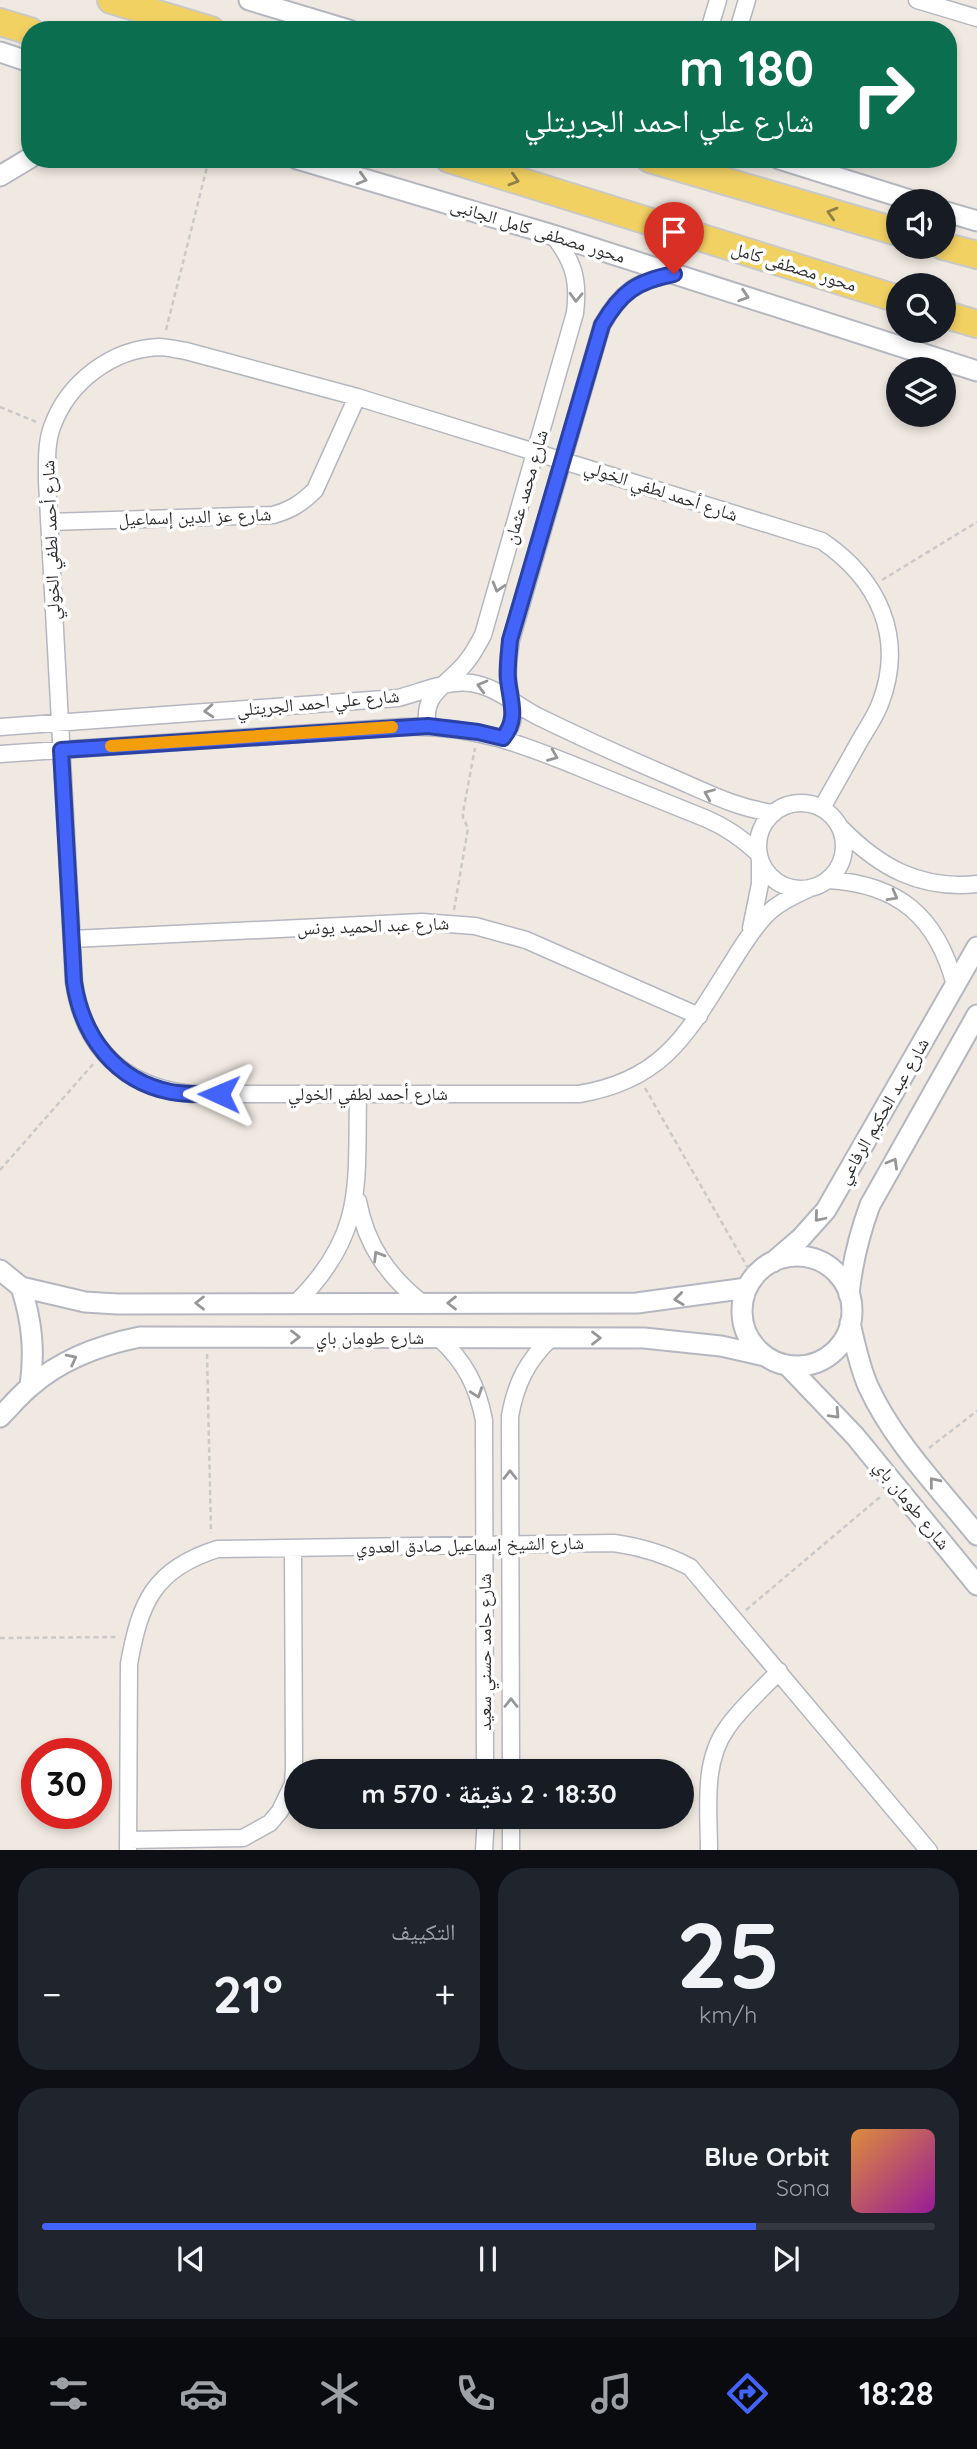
<!DOCTYPE html>
<html lang="ar">
<meta charset="utf-8">
<style>
body{margin:0;font-family:Quicksand,"Noto Naskh Arabic",sans-serif;background:#20242c;color:#f1f3f6;direction:rtl;height:100vh;display:flex;flex-direction:column;font-size:26px;white-space:nowrap}
*{box-sizing:border-box;margin:0}
p{font-size:23px;color:#9ea1a6}
.icon{flex:none;width:38px;height:38px;fill:none;stroke:currentColor;stroke-width:2;stroke-linecap:round;stroke-linejoin:round}
.map{position:relative;height:1850px;overflow:hidden;direction:ltr}
.drawer{display:flex;flex-direction:column;gap:18px;padding:18px;background:#0d0f14;flex:1}
.drawer>*{flex:none}
.banner{position:absolute;left:21px;top:21px;width:936px;height:147px;border-radius:28px;box-shadow:0 4px 10px #0003;direction:rtl;background:#0b6e4f;color:#fff;overflow:hidden}
.fabs{position:absolute;left:886px;top:189px;display:grid;gap:14px}
.fabs a{display:grid;place-items:center;width:70px;height:70px;border-radius:50%;background:#171b24;box-shadow:0 4px 10px #0003;font-size:35px}
.speed{position:absolute;left:21px;top:1738px;display:flex;gap:14px;font-size:35px;font-weight:700;text-align:center}
.speed>*{display:grid;place-content:center;width:91px;height:91px;border-radius:50%;background:#171b24;box-shadow:0 4px 10px #0003;line-height:1}
.speed .limit{border:10px solid #d22;background:#fff;color:#111}
.pin{position:absolute;display:grid;place-items:center;width:60px;height:60px;color:#fff;margin:-72px -30px;border-radius:50% 50% 50% 0;rotate:-45deg;box-shadow:0 0 7px #0007}
.pin .icon{rotate:45deg}
.me{position:absolute;width:77px;margin:-38px;rotate:271deg;stroke-linejoin:round;filter:drop-shadow(0 0 5px #0008)}
.turn{display:flex;align-items:center;gap:24px;height:147px;padding:0 28px;font-size:32px}
.turn .icon{width:91px;height:91px;stroke-width:2.5}
.turn b{display:block;font-size:49px;line-height:60px}
.big{font-size:52px;font-weight:700;line-height:1.1}
.drawer .widget{flex:1;display:flex;flex-direction:column;justify-content:center;gap:10px;min-width:0;padding:0 24px;border-radius:28px;background:#20242c}
.drawer .dial{align-items:center;gap:0}
.dial b{font-size:91px;line-height:1}
.song{display:flex;align-items:center;gap:21px}
.cover{width:84px;height:84px;border-radius:10px;background:linear-gradient(135deg,hsl(30 70% 55%),hsl(300 70% 35%))}
.played{height:7px;border-radius:4px;background:linear-gradient(90deg,#4264fb 80%,#363941 80%)}
.keys{display:flex;justify-content:space-around;direction:ltr}
.heat{display:flex;justify-content:space-between;align-items:center;font-size:38px;direction:ltr}
.drawer .tiles{flex:1;display:grid;gap:18px;grid-template-columns:1fr 1fr}
.widget:last-child{grid-column:span 2}
.trip{position:absolute;left:284px;top:1759px;width:410px;height:70px;border-radius:35px;background:#171b24;box-shadow:0 4px 10px #0003;font-weight:700;line-height:70px;text-align:center;direction:rtl}
.dock{display:flex;height:112px;justify-content:space-around;align-items:center;background:#090b0e;color:#9ea1a6}
.dock .icon{width:49px;height:49px}
.dock .current{color:#4264fb}
.dock b{font-size:32px;color:#f1f3f6}
.map>svg:first-child{display:block}
</style>
<div class="map">
<svg width="977" height="1851" viewBox="0 0 977 1851">
<rect width="100%" height="100%" fill="#efe9e1"/>
<g fill="none" stroke-linecap="round" stroke-linejoin="round">
<defs>
<path id="minor" d="M 917,0 L 977,18
M 709,30 L 718,0
M 738,30 L 747,0
M 49,522 L 273,515 C 291,510 302,503 315,490 L 357,397
M 428,726 C 422,698 440,689 458,671 C 469,661 476,648 483,635 L 575,313 C 579,280 574,262 553,235
M 0,727 L 398,698 C 422,692 446,680 471,683 C 497,687 514,704 537,716 C 584,739 631,760 678,780 C 710,794 740,809 774,813
M 503,738 C 521,716 510,704 508,679 C 507,666 509,653 511,640 L 602,325 C 620,293 636,281 673,274
M 0,754 L 403,727 C 472,724 525,745 588,771 C 628,787 668,803 707,819 C 728,828 743,839 759,854
M758 846a43 43 0 1 1 86 0a43 43 0 1 1-86 0Z
M 841,828 C 879,867 920,890 977,884
M 828,880 C 899,884 937,917 955,985
M 810,888 C 794,896 777,903 765,916 C 751,931 741,948 731,964 C 688,1032 665,1080 579,1094 L 192,1094 C 125,1087 84,1049 74,982 L 47,481 C 47,463 46,443 52,427 C 68,382 112,349 159,347 C 168,347 178,350 186,351 L 357,397 L 822,541 C 878,579 906,637 880,704 C 875,717 866,730 859,742 C 847,764 834,786 822,808
M 751,928 L 760,884 L 760,861
M 72,939 L 422,922 L 475,926 L 526,940 L 699,1016
M 358,1201 C 366,1245 388,1276 422,1303
M 296,1303 C 366,1234 356,1184 358,1094
M 439,1338 C 465,1362 477,1385 484,1420 L 485,1771
M 511,1771 L 510,1416 C 516,1383 527,1361 551,1338
M 511,1816 L 511,1851
M 128,1840 L 243,1838 L 270,1823 L 280,1811 L 293,1784 L 294,1768 L 293,1548
M 128,1851 L 129,1664 C 140,1602 154,1569 217,1549 L 614,1543 C 642,1547 665,1554 690,1567 L 929,1851
M 484,1851 L 486,1816
M 709,1851 C 709,1810 702,1762 727,1728 C 741,1707 762,1690 779,1671"/>
<path id="tertiary" d="M 249,0 L 349,30
M 0,52 L 30,62
M 297,159 L 553,235 L 977,371
M 779,159 L 913,201
M 0,176 L 30,158
M 943,211 L 977,221
M742 1311a55 55 0 1 1 110 0a55 55 0 1 1-110 0Z
M 773,1262 L 801,1238 L 826,1210 L 977,947
M 0,1270 L 21,1287 L 85,1302 L 117,1304 L 637,1303 L 747,1288
M 21,1287 C 32,1321 35,1351 30,1386
M 849,1295 C 852,1263 859,1235 870,1205 L 977,1015
M 850,1323 C 855,1344 859,1365 868,1386 C 893,1441 939,1488 977,1535
M 787,1365 L 855,1436 L 977,1585
M 0,1417 C 10,1407 20,1395 31,1386 C 62,1359 100,1345 140,1337 L 644,1338 L 721,1346 L 765,1356"/>
<path id="primary" d="M 111,0 L 211,30
M 0,22 L 30,31
M 449,159 L 898,299
M 650,159 L 898,232
M 943,246 L 977,255
M 943,314 L 977,324"/>
</defs>
<use href="#minor" stroke="#b4b7c1" stroke-width="19"/>
<use href="#tertiary" stroke="#b4b7c1" stroke-width="23"/>
<use href="#primary" stroke="#c9c9c9" stroke-width="30"/>
<path stroke="#c9c9c9" stroke-width="2.5" stroke-dasharray="5 3.5" stroke-linecap="butt" d="M 166,330 L 209,159
M 0,407 L 39,423
M 882,580 L 977,522
M 454,910 L 468,828 L 463,818 L 463,812 L 475,748
M 645,1088 L 749,1270
M 0,1170 L 94,1063
M 207,1354 L 211,1533
M 929,1448 L 977,1411
M 746,1610 L 880,1497
M 0,1638 L 119,1637"/>
<use href="#minor" stroke="#fff" stroke-width="16"/>
<use href="#tertiary" stroke="#fff" stroke-width="19"/>
<use href="#primary" stroke="#f2d163" stroke-width="26"/>
</g>
<defs><path id="oneway-chevron" d="M-2-3.5L2.5 0L-2 3.5" fill="none" stroke-width="1.6" stroke-linecap="round" stroke-linejoin="round" transform="scale(1.75)"/></defs>
<g stroke="#969696">
<use href="#oneway-chevron" transform="translate(362 179) rotate(16)"/>
<use href="#oneway-chevron" transform="translate(744 296) rotate(18)"/>
<use href="#oneway-chevron" transform="translate(576 297) rotate(92)"/>
<use href="#oneway-chevron" transform="translate(498 587) rotate(106)"/>
<use href="#oneway-chevron" transform="translate(482 686) rotate(-165)"/>
<use href="#oneway-chevron" transform="translate(209 711) rotate(176)"/>
<use href="#oneway-chevron" transform="translate(553 756) rotate(22)"/>
<use href="#oneway-chevron" transform="translate(709 794) rotate(-157)"/>
<use href="#oneway-chevron" transform="translate(893 896) rotate(29)"/>
<use href="#oneway-chevron" transform="translate(893 1163) rotate(-60)"/>
<use href="#oneway-chevron" transform="translate(819 1217) rotate(130)"/>
<use href="#oneway-chevron" transform="translate(378 1256) rotate(-121)"/>
<use href="#oneway-chevron" transform="translate(679 1299) rotate(173)"/>
<use href="#oneway-chevron" transform="translate(200 1303) rotate(180)"/>
<use href="#oneway-chevron" transform="translate(452 1303) rotate(-180)"/>
<use href="#oneway-chevron" transform="translate(295 1337)"/>
<use href="#oneway-chevron" transform="translate(596 1338)"/>
<use href="#oneway-chevron" transform="translate(72 1359) rotate(-27)"/>
<use href="#oneway-chevron" transform="translate(477 1393) rotate(71)"/>
<use href="#oneway-chevron" transform="translate(835 1414) rotate(47)"/>
<use href="#oneway-chevron" transform="translate(510 1475) rotate(-90)"/>
<use href="#oneway-chevron" transform="translate(934 1482) rotate(-129)"/>
<use href="#oneway-chevron" transform="translate(511 1703) rotate(-90)"/>
</g>
<g stroke="#908048">
<use href="#oneway-chevron" transform="translate(514 180) rotate(17)"/>
<use href="#oneway-chevron" transform="translate(832 213) rotate(-164)"/>
</g>
<g fill="none" stroke-linecap="round" stroke-linejoin="round">
<defs>
<path id="route" d="M 219,1094 C 203,1094 187,1095 171,1092 C 115,1081 82,1036 74,982 L 61,750 L 428,726 L 478,732 L 503,738 C 519,718 510,702 508,679 C 507,666 509,653 510,640 L 602,325 C 621,292 637,281 674,274"/>
</defs>
<use href="#route" stroke="#2b41a3" stroke-width="18"/>
<use href="#route" stroke="#4264fb" stroke-width="12"/>
<path stroke="#f59e0b" stroke-width="12" d="M 111,746 L 392,727"/>
</g>
<g text-anchor="middle" stroke-width="7" stroke-linejoin="round" paint-order="stroke">
<g font-size="18" fill="#2e2e2e" stroke="#fff">
<text transform="translate(538 231) rotate(17)" y="6">محور مصطفى كامل الجانبى</text>
<text transform="translate(794 267) rotate(17)" y="6">محور مصطفى كامل</text>
<text transform="translate(526 487) rotate(-74)" y="6">شارع محمد عثمان</text>
<text transform="translate(661 491) rotate(18)" y="6">شارع أحمد لطفي الخولي</text>
<text transform="translate(195 517) rotate(-2)" y="6">شارع عز الدين إسماعيل</text>
<text transform="translate(51 540) rotate(-92)" y="6">شارع أحمد لطفي الخولي</text>
<text transform="translate(318 703) rotate(-5)" y="6">شارع علي احمد الجريتلي</text>
<text transform="translate(373 926) rotate(-2)" y="6">شارع عبد الحميد يونس</text>
<text x="368" y="1100">شارع أحمد لطفي الخولي</text>
<text transform="translate(883 1111) rotate(-60)" y="6">شارع عبد الحكيم الرفاعي</text>
<text x="370" y="1344">شارع طومان باي</text>
<text transform="translate(912 1505) rotate(51)" y="6">شارع طومان باي</text>
<text transform="translate(470 1545) rotate(-1)" y="6">شارع الشيخ إسماعيل صادق العدوي</text>
<text transform="translate(485 1652) rotate(-90)" y="6">شارع حامد حسني سعيد</text>
</g>
</g>
</svg>
<div class="fabs">
<a><svg class="icon" aria-label="sound" viewBox="0 0 24 24"><path d="M4 9h4l5-4v14l-5-4H4zM17 9q2 3 0 6"/></svg></a>
<a><svg class="icon" aria-label="search" viewBox="0 0 24 24"><circle cx="10" cy="10" r="6"/><path d="M15 15l6 6"/></svg></a>
<a><svg class="icon" aria-label="layers" viewBox="0 0 24 24"><path d="M12 4l9 5-9 5-9-5zM3 14l9 5 9-5"/></svg></a>
</div>
<div class="speed"><div class="limit">30</div></div>
<div class="pin" style="left:674px;top:274px;background:#d93025"><svg class="icon" aria-label="arrive" viewBox="0 0 24 24"><path d="M6 21V4h12l-3 4 3 4H6"/></svg></div>
<svg class="me" style="left:219px;top:1094px" viewBox="-20 -20 40 40"><path d="M0-17L14 15 0 8-14 15z" fill="#4264fb" stroke="#fff" stroke-width="4"/></svg>
<div class="trip">18:30 · 2 دقيقة · 570 m</div>
<div class="banner">
<div class="turn"><svg class="icon" aria-label="right" viewBox="0 0 24 24"><path d="M7 20v-9h11M14 6l5 5-5 5"/></svg><div><b>180 m</b>شارع علي احمد الجريتلي</div></div>
</div>
</div>
<section class="drawer">
<div class="tiles">
<div class="widget dial"><b>25</b><p>km/h</p></div>
<div class="widget"><p>التكييف</p>
<div class="heat"><a>−</a><b class="big">21°</b><a>+</a></div>
</div>
<div class="widget">
<div class="song"><i class="cover"></i><div><b>Blue Orbit</b><p>Sona</p></div></div>
<div class="played"></div>
<div class="keys"><svg class="icon" aria-label="previous" viewBox="0 0 24 24"><path d="M18 5L8 12l10 7zM5 5v14"/></svg><svg class="icon" aria-label="pause" viewBox="0 0 24 24"><path d="M8 5v14M16 5v14"/></svg><svg class="icon" aria-label="next" viewBox="0 0 24 24"><path d="M6 5l10 7-10 7zM19 5v14"/></svg></div>
</div>
</div>
</section>
<nav class="dock">
<b>18:28</b>
<svg class="icon current" aria-label="directions" viewBox="0 0 24 24"><path d="M12 3l9 9-9 9-9-9zM9 14v-3h6M13 9l2 2-2 2"/></svg>
<svg class="icon" aria-label="music" viewBox="0 0 24 24"><path d="M9 18V5l10-2v13"/><circle cx="6" cy="18" r="3"/><circle cx="16" cy="16" r="3"/></svg>
<svg class="icon" aria-label="phone" viewBox="0 0 24 24"><path d="M5 4h4l2 5-3 2q2 4 5 5l2-3 5 2v4C11 20 4 13 5 4z"/></svg>
<svg class="icon" aria-label="climate" viewBox="0 0 24 24"><path d="M12 3v18M4 7l16 10M4 17L20 7"/></svg>
<svg class="icon" aria-label="car" viewBox="0 0 24 24"><path d="M5 17H2v-5l4-1 3-4h7l3 4 3 1v5h-3M9 17h6M6 11h13"/><circle cx="7" cy="17" r="2"/><circle cx="17" cy="17" r="2"/></svg>
<svg class="icon" aria-label="filters" viewBox="0 0 24 24"><path d="M4 7h16M4 17h16"/><circle cx="9" cy="7" r="2"/><circle cx="15" cy="17" r="2"/></svg>
</nav>
